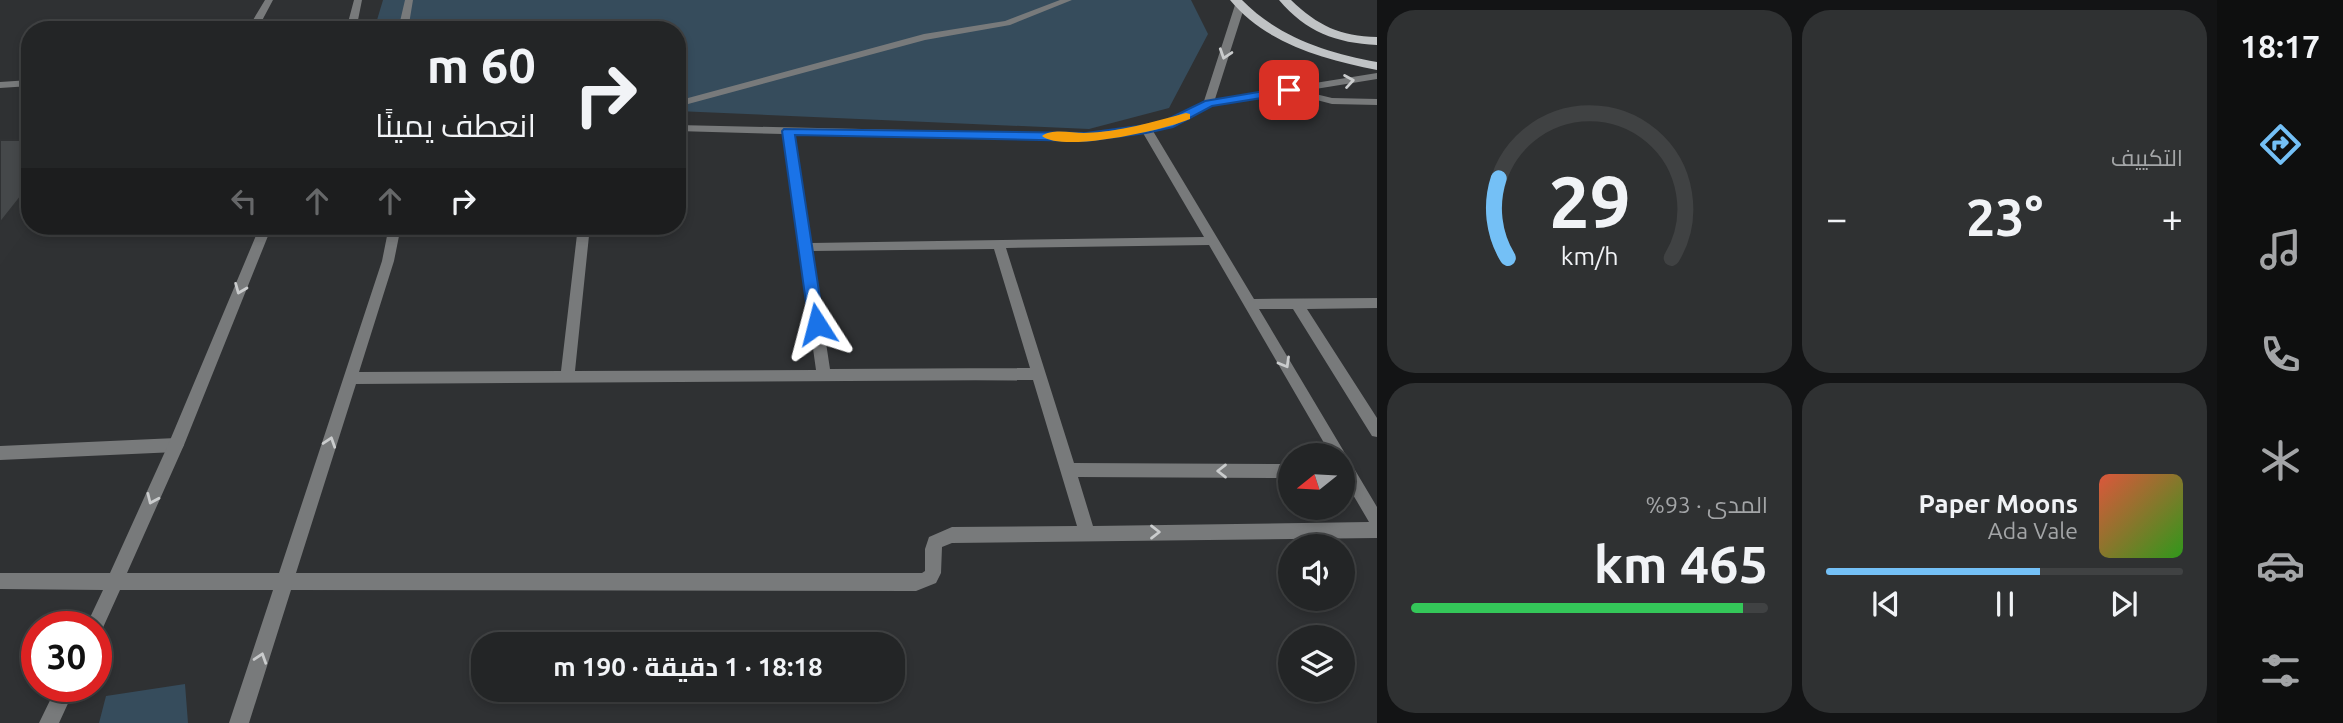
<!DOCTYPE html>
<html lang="ar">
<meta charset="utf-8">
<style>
body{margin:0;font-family:Ubuntu,Cairo,sans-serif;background:#2f3132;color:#f1f3f6;direction:rtl;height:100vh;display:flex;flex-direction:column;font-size:26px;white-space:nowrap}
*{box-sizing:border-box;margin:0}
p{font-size:23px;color:#a3a5a7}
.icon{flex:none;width:38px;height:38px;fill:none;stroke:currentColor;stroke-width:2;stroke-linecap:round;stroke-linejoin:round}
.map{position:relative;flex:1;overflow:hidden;direction:ltr}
.side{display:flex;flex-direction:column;gap:10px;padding:10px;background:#131415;width:840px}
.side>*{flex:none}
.hud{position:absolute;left:21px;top:21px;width:665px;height:214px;border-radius:28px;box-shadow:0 4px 10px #0003,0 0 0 2px #404243;direction:rtl;background:#232526;color:#f1f3f6;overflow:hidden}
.needle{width:46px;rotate:252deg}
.tools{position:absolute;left:1278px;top:443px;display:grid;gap:14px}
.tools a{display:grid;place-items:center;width:77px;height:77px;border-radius:50%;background:#232526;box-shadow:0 4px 10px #0003,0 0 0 2px #404243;font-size:35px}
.speed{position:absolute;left:21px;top:611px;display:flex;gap:14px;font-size:35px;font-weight:700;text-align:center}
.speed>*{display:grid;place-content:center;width:91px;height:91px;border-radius:50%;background:#232526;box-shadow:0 4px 10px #0003,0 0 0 2px #404243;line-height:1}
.speed .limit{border:10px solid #d22;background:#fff;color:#111}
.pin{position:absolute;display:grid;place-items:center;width:60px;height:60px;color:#fff;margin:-30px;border-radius:14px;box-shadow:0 4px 10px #0006}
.me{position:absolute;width:77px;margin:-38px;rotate:351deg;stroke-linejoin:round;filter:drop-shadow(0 0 5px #0008)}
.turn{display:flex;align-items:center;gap:24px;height:147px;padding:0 35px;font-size:32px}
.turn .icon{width:91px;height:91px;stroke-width:2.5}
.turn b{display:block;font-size:49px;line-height:60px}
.lanes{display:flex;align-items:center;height:66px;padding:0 35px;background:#0003;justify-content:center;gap:35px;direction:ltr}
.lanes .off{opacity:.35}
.big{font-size:52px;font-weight:700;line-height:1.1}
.side .card{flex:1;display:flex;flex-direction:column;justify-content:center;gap:10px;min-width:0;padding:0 24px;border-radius:28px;background:#2f3132}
.side .dial{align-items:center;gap:0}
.dial svg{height:182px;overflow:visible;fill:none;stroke:#404243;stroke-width:7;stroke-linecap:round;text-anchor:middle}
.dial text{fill:#f1f3f6;stroke:none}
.song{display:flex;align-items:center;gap:21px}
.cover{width:84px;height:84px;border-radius:10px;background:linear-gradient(135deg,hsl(10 70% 55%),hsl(110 70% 35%))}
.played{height:7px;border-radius:4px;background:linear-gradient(90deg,#74c0f6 60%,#404243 60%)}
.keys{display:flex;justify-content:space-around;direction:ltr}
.heat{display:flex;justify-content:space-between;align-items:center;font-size:38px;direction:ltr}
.charge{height:10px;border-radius:5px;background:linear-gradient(90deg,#34c759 93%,#404243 0)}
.side .tiles{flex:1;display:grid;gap:10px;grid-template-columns:repeat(2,1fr)}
.trip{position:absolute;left:471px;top:632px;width:434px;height:70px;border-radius:28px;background:#232526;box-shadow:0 4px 10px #0003,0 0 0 2px #404243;font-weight:700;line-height:70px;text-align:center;direction:rtl}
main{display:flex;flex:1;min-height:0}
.tab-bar{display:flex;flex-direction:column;width:126px;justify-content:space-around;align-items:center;background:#0e0f0f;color:#a3a5a7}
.tab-bar .icon{width:49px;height:49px}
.tab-bar .current{color:#74c0f6}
.tab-bar b{font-size:32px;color:#f1f3f6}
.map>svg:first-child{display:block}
</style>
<main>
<nav class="tab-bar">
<b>18:17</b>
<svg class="icon current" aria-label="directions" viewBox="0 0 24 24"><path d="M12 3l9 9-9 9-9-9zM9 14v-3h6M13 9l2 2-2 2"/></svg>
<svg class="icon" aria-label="music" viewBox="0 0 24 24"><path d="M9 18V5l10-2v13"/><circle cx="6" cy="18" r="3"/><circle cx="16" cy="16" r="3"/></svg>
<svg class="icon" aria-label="phone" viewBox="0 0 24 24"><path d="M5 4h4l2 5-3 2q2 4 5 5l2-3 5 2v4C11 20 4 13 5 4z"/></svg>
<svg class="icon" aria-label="climate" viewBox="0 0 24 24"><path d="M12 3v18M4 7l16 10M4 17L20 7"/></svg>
<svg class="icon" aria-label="car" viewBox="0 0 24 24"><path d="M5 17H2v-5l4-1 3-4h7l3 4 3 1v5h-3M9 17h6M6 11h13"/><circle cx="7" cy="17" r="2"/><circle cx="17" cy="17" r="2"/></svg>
<svg class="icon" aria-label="filters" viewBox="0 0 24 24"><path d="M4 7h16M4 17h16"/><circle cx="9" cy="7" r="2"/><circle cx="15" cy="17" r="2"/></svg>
</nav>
<section class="side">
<div class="tiles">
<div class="card"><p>التكييف</p>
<div class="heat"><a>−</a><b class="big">23°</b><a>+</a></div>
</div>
<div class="card dial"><svg viewBox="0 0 100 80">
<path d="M14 69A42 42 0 1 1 86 69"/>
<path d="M14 69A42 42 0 0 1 10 34" stroke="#74c0f6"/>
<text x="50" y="56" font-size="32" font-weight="700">29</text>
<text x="50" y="72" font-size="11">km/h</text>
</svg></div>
<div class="card">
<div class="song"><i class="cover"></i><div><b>Paper Moons</b><p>Ada Vale</p></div></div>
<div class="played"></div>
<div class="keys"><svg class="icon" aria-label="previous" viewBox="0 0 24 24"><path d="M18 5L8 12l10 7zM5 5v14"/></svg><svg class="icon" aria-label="pause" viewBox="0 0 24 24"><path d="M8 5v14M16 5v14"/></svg><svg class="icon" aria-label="next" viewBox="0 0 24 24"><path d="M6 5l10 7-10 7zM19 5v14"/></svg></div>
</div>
<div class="card"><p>المدى · 93%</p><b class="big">465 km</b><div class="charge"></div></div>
</div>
</section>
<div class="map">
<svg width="1377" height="723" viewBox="0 0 1377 723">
<rect width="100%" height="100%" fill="#2f3133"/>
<path fill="#364c5c" d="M 383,0 L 1191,0 L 1208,34 L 1169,108 L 1089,129 L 677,111 L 677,30 L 374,30 Z
M 185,684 L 188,723 L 99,723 L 106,696 Z"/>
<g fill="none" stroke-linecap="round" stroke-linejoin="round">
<path fill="#787a7b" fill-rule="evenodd" d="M 405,0 L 413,0 L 408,30 L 398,30 Z
M 1060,0 L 1072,0 L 1010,25 L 925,40 L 677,107 L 677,101 L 924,34 L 1005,21 Z
M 30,80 L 30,86 L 0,88 L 0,82 Z
M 176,438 L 181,440 L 184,445 L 181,450 L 176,452 L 0,460 L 0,446 Z"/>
<path fill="#787a7b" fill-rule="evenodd" d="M 265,0 L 273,0 L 257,30 L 247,30 Z
M 354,0 L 362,0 L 356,30 L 346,30 Z
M 1240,2 L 1245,5 L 1215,99 L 1377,73 L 1377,79 L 1303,91 L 1332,98 L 1377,99 L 1377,105 L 1332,104 L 1290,93 L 1212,106 L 1172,126 L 1153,131 L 1254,299 L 1377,298 L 1377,308 L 1307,309 L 1377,418 L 1377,437 L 1372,436 L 1293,309 L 1259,309 L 1377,507 L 1377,538 L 952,543 L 942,547 L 941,573 L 936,583 L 916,591 L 291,590 L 249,723 L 229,723 L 273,590 L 120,590 L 101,632 L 96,634 L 96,626 L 86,626 L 103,590 L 0,589 L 0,573 L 110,573 L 168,445 L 260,226 L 272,226 L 184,445 L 127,573 L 279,573 L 382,261 L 389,226 L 401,226 L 394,261 L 359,372 L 561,371 L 578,226 L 590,226 L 575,371 L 816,370 L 783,134 L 677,131 L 677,125 L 1086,134 L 1130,130 L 1164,122 L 1204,101 L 1235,5 ZM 1143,133 L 1204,237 L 811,243 L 794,134 L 1086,140 ZM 1209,245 L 1331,455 L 1342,455 L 1342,476 L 1369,522 L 1093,526 L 1078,477 L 1290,478 L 1290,464 L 1074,463 L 1006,248 ZM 994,249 L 1030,368 L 830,369 L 812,251 ZM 1033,380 L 1077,526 L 952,527 L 929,537 L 925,549 L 925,571 L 922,573 L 296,573 L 356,384 Z
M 57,686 L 76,686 L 59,723 L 39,723 Z"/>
<path fill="#c0c3c5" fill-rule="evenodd" d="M 1230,0 L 1242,0 C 1278,37 1327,53 1377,62 L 1377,70 C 1324,59 1266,44 1230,0 Z
M 1279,0 L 1291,0 C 1318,26 1340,36 1377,37 L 1377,45 C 1336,43 1306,32 1279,0 Z"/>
</g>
<path fill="#303234" d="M 30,185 L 30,225 L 0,266 L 0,223 Z"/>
<path fill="#45484a" stroke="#303234" stroke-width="2" d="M 0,140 L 30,140 L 30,185 L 0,223 Z"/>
<defs><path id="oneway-chevron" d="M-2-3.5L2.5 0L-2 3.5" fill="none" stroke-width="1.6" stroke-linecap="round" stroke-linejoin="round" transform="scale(1.75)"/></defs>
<g stroke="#cacccd">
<use href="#oneway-chevron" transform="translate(1225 54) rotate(108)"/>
<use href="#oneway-chevron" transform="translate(1349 81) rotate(-9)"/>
<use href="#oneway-chevron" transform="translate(240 289) rotate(112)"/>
<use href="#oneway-chevron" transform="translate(1285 363) rotate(60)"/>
<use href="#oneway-chevron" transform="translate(330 442) rotate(-72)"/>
<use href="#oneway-chevron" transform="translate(1222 471) rotate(-180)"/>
<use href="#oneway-chevron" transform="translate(152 499) rotate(114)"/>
<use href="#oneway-chevron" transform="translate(1155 532)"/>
<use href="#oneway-chevron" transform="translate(261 658) rotate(-72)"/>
</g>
<path fill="#1a73e8" stroke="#114b97" stroke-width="2" d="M 1289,87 L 1295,90 L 1293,93 L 1212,106 L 1173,127 L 1146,133 L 1086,141 L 795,135 L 824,324 L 817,330 L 809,324 L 782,131 L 784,129 L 1086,133 L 1146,125 L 1164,121 L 1205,101 Z"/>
<path fill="#f59e0b" d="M 1186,113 L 1190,114 L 1190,119 C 1165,130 1063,153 1042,136 C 1052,128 1072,133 1084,133 C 1121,132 1152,122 1186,113 Z"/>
</svg>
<div class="tools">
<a><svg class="needle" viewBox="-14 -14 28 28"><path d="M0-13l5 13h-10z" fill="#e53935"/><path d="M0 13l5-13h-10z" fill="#a3a5a7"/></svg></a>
<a><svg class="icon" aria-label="sound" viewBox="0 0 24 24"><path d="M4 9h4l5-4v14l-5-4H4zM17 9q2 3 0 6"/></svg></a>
<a><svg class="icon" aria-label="layers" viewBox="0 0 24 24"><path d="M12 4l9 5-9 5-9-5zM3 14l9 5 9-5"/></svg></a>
</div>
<div class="speed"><div class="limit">30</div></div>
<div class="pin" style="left:1289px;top:90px;background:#d93025"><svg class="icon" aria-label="arrive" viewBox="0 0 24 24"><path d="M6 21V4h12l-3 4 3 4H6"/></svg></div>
<svg class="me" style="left:817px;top:324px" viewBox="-20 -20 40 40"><path d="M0-17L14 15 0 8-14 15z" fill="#1a73e8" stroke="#fff" stroke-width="4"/></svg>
<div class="trip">18:18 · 1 دقيقة · 190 m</div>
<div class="hud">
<div class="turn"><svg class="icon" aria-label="right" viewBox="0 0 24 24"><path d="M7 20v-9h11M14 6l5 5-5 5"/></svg><div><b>60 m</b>انعطف يمينًا</div></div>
<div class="lanes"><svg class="icon off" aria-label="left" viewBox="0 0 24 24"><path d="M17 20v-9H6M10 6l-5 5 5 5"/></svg><svg class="icon off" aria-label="ahead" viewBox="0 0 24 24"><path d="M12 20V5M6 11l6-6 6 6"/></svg><svg class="icon off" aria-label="ahead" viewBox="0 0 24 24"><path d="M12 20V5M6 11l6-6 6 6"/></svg><svg class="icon" aria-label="right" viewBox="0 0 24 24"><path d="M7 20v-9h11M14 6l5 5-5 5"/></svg></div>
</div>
</div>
</main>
